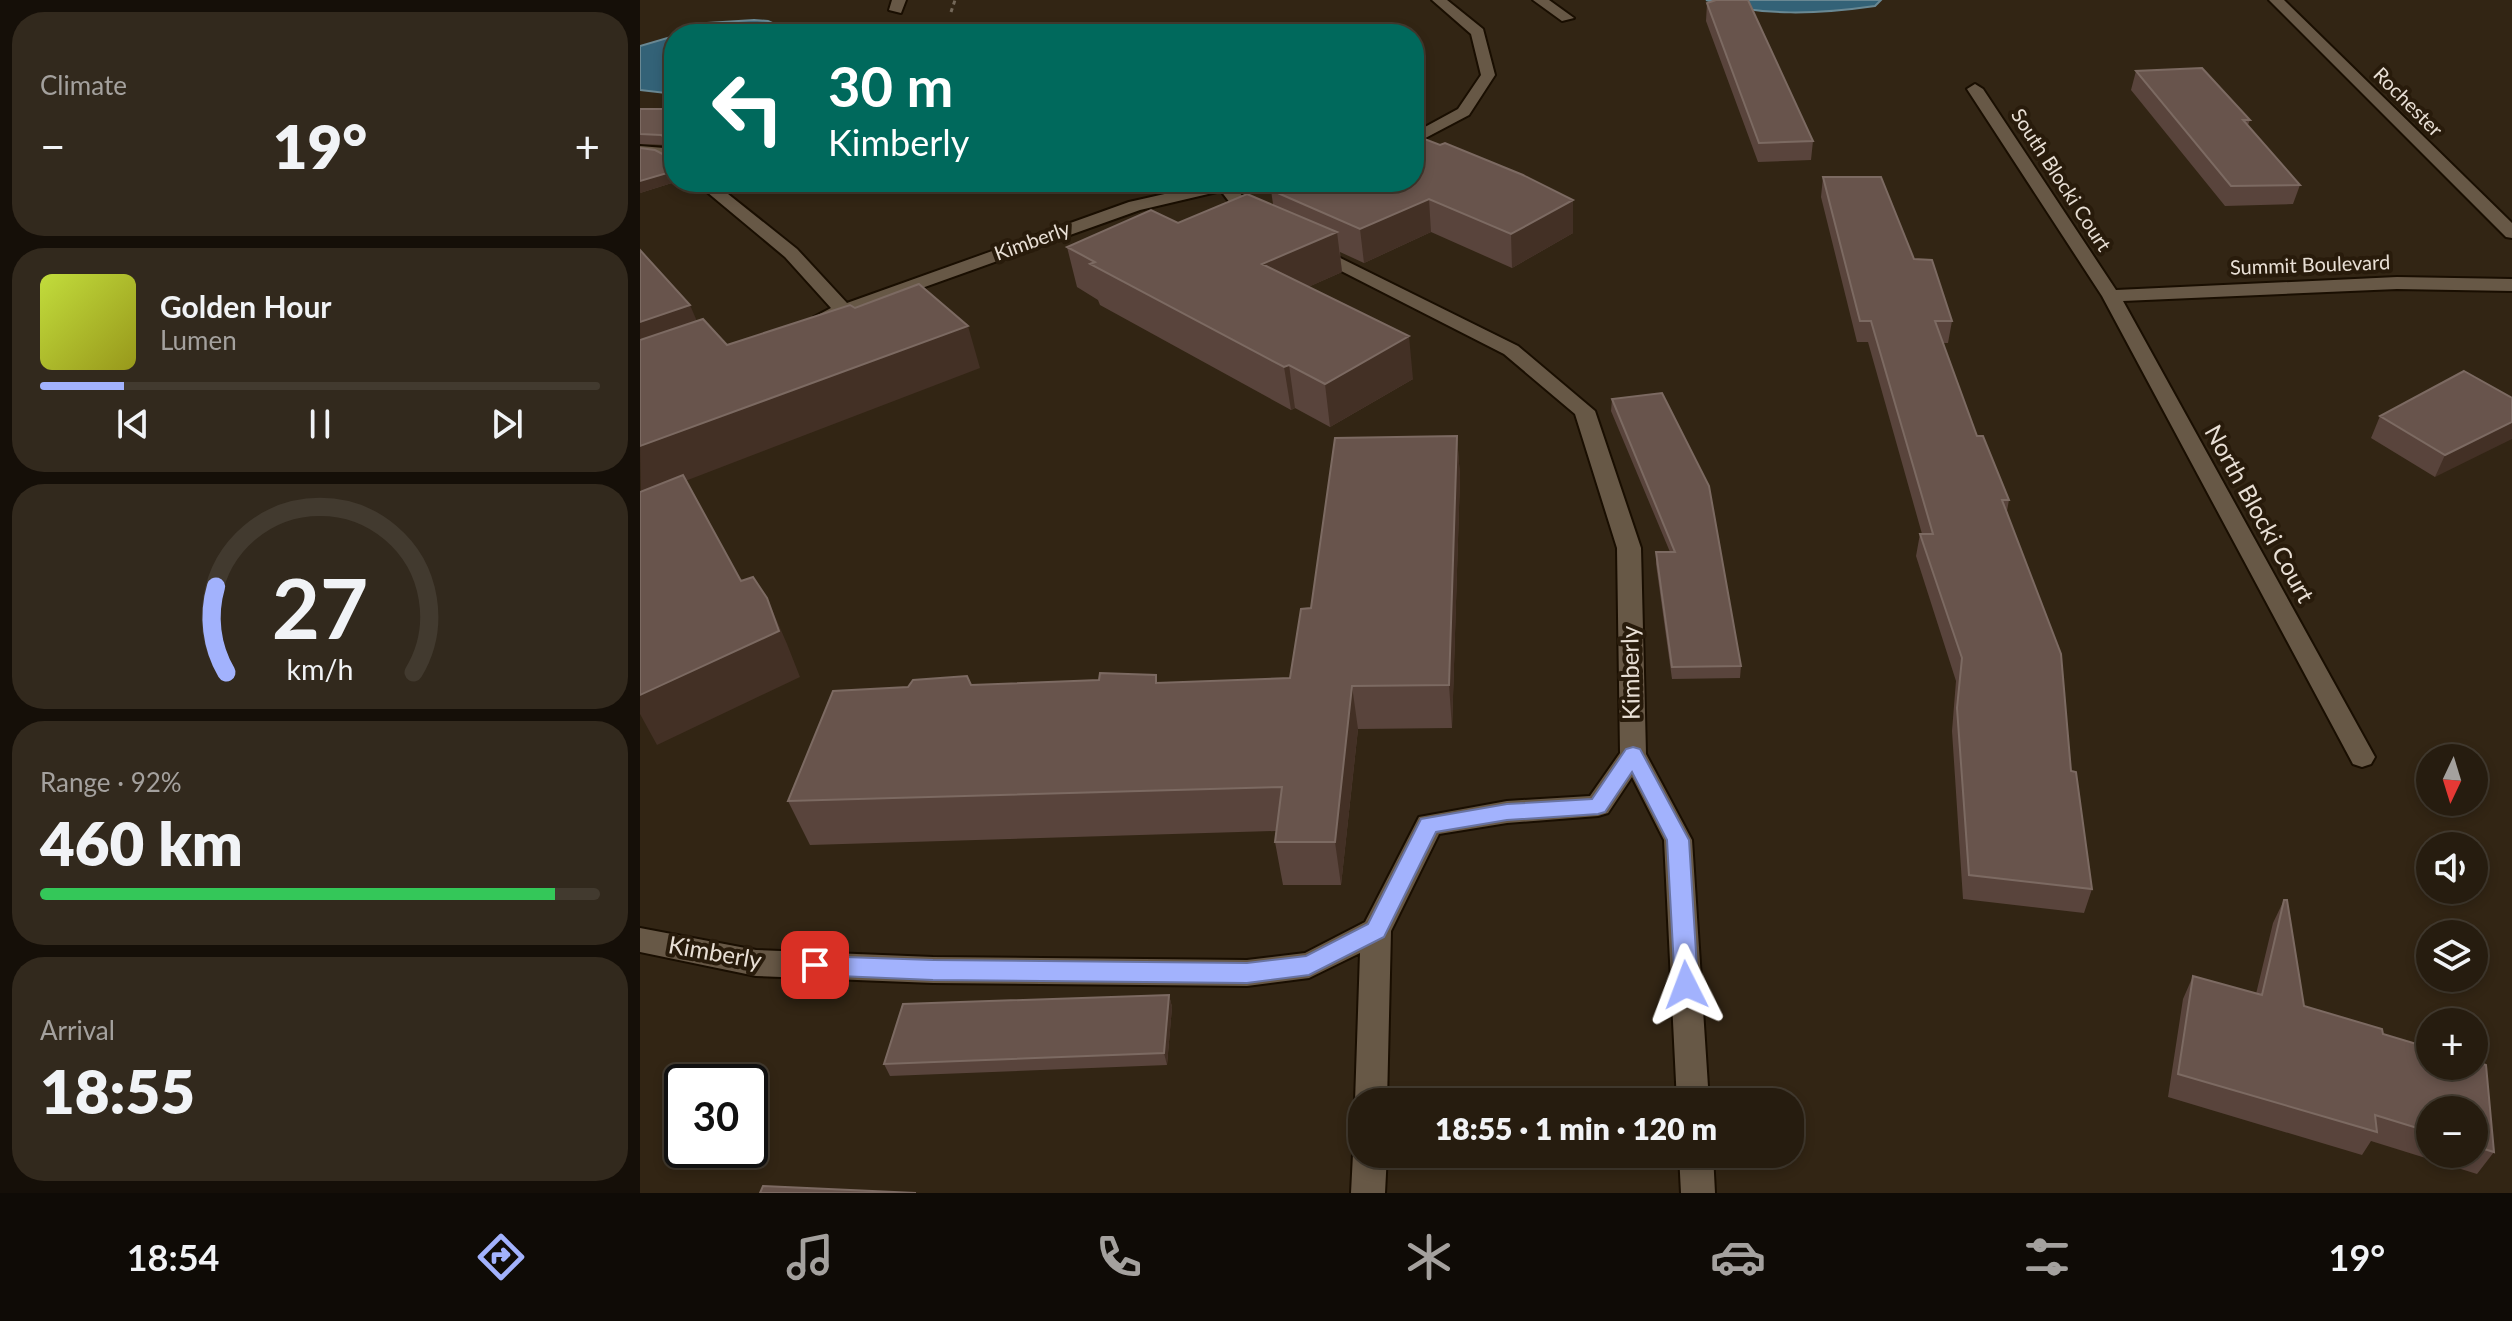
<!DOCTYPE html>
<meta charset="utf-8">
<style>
body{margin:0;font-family:Lato,sans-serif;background:#32291d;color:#f1f3f6;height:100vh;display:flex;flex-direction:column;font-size:30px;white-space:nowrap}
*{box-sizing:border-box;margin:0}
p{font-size:26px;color:#a4a19e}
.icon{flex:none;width:44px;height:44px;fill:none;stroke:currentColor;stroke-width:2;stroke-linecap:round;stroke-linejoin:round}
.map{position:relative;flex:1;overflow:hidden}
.side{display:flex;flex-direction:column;gap:12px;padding:12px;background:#150f08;width:640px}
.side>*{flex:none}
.guide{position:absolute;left:24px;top:24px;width:760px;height:168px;border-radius:32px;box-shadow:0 4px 12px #0003,0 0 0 2px #423a2f;background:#00695c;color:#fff;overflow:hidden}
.needle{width:52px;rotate:184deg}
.buttons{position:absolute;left:1776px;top:744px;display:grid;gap:16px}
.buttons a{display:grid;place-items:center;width:72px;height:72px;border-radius:50%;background:#261c0f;box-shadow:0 4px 12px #0003,0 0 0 2px #423a2f;font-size:40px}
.speed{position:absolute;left:24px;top:1064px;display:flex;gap:16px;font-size:40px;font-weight:700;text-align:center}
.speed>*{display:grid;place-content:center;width:104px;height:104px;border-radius:50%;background:#261c0f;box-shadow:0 4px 12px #0003,0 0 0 2px #423a2f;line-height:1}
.speed .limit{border:4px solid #111;border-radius:12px;background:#fff;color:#111}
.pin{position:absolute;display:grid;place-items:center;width:68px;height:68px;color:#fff;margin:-34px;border-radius:16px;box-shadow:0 4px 12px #0006}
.me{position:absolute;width:88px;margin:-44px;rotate:357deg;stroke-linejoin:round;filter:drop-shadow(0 0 6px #0008)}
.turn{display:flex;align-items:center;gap:28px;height:168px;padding:0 32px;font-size:36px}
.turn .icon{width:104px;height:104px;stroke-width:2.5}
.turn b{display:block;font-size:56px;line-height:68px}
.big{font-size:60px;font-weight:800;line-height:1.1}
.side .widget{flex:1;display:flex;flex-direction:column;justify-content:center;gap:12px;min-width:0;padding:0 28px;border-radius:32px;background:#32291d}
.side .dial{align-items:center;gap:0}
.dial svg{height:208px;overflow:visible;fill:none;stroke:#423a2f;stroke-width:7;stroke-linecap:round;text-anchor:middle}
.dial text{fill:#f1f3f6;stroke:none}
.song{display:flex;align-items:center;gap:24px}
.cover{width:96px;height:96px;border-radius:12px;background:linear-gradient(135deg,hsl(70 70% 55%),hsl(60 70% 35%))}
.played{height:8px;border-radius:4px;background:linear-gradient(90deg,#a2b2fd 15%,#423a2f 15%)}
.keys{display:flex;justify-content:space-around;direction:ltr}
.heat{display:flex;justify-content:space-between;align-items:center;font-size:44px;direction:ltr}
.charge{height:12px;border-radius:6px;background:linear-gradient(90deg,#34c759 92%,#423a2f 0)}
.trip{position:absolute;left:708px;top:1088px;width:456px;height:80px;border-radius:32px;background:#261c0f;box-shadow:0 4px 12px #0003,0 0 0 2px #423a2f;font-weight:800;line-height:80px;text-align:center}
.dock{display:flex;height:128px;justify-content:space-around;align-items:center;background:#0f0b06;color:#a4a19e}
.dock .icon{width:56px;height:56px}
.dock .current{color:#a2b2fd}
.dock b{font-size:36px;color:#f1f3f6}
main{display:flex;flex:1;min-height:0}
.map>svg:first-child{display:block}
</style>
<main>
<section class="side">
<div class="widget"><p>Climate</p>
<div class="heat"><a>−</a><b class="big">19°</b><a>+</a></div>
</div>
<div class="widget">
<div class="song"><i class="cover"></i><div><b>Golden Hour</b><p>Lumen</p></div></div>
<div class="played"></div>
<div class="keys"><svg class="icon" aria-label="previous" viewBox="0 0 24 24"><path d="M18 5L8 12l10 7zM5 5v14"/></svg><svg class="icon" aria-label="pause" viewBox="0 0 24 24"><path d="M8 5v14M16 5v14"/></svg><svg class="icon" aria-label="next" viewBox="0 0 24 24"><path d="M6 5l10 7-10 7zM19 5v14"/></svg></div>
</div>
<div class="widget dial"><svg viewBox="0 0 100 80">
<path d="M14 69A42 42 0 1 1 86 69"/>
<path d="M14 69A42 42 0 0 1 10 36" stroke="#a2b2fd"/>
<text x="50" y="56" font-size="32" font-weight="700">27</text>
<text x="50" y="72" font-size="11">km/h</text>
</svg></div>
<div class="widget"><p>Range · 92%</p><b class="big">460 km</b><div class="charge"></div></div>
<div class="widget"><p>Arrival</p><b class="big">18:55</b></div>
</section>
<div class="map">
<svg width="1872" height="1193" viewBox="0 0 1872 1193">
<rect width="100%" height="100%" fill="#322514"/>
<path fill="#336277" stroke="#698893" stroke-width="2" d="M 1066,0 L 1241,0 L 1235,6 C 1180,14 1121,17 1066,0 Z
M 114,20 L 128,21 L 157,34 L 40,34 L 67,23 Z
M 34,36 L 34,94 L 0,90 L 0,46 Z"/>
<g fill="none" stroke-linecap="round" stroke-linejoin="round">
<defs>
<path id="minor" d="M 252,0 L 266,0 L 261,13 L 249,10 Z
M 792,0 L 807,0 L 843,29 L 855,75 L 829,115 L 774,144 L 774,133 L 818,109 L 841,75 L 831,34 Z
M 893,0 L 909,0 L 934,18 L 922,21 Z
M 1629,0 L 1644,0 L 1872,223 L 1872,238 L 1866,237 Z
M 1335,84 L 1343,89 L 1476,290 L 1757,277 L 1872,279 L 1872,291 L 1757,289 L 1483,301 L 1735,757 L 1731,764 L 1722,767 L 1713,764 L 1462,296 L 1327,89 Z
M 0,146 L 24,148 L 34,153 L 34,165 L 20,157 L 0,156 Z
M 55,182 L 73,182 L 157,249 L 207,303 L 489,202 L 578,182 L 608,182 L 596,188 L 624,224 L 615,229 L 609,228 L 581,191 L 500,210 L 184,323 L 174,317 L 191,308 L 145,257 Z
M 670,243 L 878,346 L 955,411 L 1001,548 L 1006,754 L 1052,840 L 1069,1102 L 1037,1102 L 1024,840 L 992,777 L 968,813 L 958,816 L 867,823 L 799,834 L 751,931 L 747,1102 L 722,1102 L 722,1113 L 715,1102 L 720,953 L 669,978 L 607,986 L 293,983 L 116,976 L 0,952 L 0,928 L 116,950 L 293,957 L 607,960 L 665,953 L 725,922 L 779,817 L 867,801 L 950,796 L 980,753 L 977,548 L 935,414 L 864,354 L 664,252 L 661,248 L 664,244 Z
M 722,1141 L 722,1154 L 747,1154 L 745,1193 L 711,1193 L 713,1154 Z
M 1039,1154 L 1073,1154 L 1075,1193 L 1041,1193 Z"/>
</defs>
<use href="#minor" stroke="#190e01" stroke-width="4"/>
<path stroke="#746859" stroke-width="3" stroke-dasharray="4 4" stroke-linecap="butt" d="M 311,12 L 315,0"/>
<use href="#minor" fill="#675846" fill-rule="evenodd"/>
</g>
<path fill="#59443c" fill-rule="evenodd" d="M 1067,3 L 1173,141 L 1171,160 L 1118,162 L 1066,21 Z
M 1496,71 L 1610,120 L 1608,125 L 1660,185 L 1653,204 L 1585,206 L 1491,90 Z
M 0,109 L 34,109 L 34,182 L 35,182 L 0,193 L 30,158 L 32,150 L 25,145 L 0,144 Z
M 1183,177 L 1274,259 L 1312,321 L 1308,343 L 1303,343 L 1337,436 L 1369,500 L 1367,511 L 1431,771 L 1452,889 L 1444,913 L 1323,899 L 1312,731 L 1316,681 L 1276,556 L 1280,534 L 1282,534 L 1228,342 L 1217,342 L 1181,197 Z
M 774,182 L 933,233 L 872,268 L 791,232 L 724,263 L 700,252 L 702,272 L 668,287 L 773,379 L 690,427 L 655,408 L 651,410 L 460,305 L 458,300 L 437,287 L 427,247 L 633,204 L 631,190 Z
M 1872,398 L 1795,477 L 1731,438 L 1740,416 Z
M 972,399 L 1101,666 L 1100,678 L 1032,679 L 1016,564 L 1016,552 L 1030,552 L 971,411 Z
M 817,436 L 820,477 L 812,728 L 718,729 L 701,885 L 643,885 L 635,842 L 636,831 L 170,845 L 148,801 L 331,685 L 459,680 L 518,683 L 650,678 L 671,608 Z
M 1644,900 L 1647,900 L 1664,1006 L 1742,1029 L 1743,1034 L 1790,1048 L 1790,1066 L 1834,1066 L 1834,1061 L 1846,1065 L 1854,1152 L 1837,1174 L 1731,1141 L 1722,1155 L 1528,1097 L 1543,999 L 1553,976 L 1616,994 L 1633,923 ZM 1790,1110 L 1834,1110 L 1834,1154 L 1790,1154 Z
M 529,995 L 532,1007 L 527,1065 L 250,1076 L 244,1064 Z"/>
<path fill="#433025" d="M 34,171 L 34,182 L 35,182 L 0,193 L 0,181 Z
M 789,199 L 791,232 L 724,263 L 720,229 Z
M 933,200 L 933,233 L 872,268 L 871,234 Z
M 697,232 L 702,272 L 628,305 L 622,264 Z
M 50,305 L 68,347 L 0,371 L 0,322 Z
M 328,326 L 340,368 L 1,498 L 0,446 Z
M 769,336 L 773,379 L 690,427 L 685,384 Z
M 649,365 L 655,408 L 651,410 L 644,367 Z
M 1872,422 L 1872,439 L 1795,477 L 1805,455 Z
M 817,436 L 820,477 L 812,728 L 809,685 Z
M 127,598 L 147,644 L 160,677 L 17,745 L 0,714 L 0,695 Z
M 712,686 L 718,729 L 701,885 L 695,842 Z
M 529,995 L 532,1007 L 527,1065 L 524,1053 Z"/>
<path fill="#68544c" stroke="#7c6a62" stroke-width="2" d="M 1076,0 L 1108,0 L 1173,141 L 1119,143 L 1067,3 Z
M 1562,68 L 1610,120 L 1603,120 L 1660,185 L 1591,186 L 1496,71 Z
M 0,109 L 34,109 L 34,171 L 0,181 L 0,148 L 15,150 L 30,158 L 33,143 L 21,135 L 0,134 Z
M 774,135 L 800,145 L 805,143 L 883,175 L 933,200 L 871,234 L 789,199 L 720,229 L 631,190 L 649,182 L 774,182 Z
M 1183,177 L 1241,177 L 1274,259 L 1292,260 L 1312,321 L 1295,321 L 1337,436 L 1343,436 L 1369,500 L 1362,500 L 1421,654 L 1431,771 L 1436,772 L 1452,889 L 1329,875 L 1317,708 L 1322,658 L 1280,534 L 1293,534 L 1231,321 L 1220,321 Z
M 607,194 L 697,232 L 622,264 L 769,336 L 685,384 L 649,365 L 644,367 L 450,264 L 455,262 L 427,247 L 511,210 L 538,223 Z
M 0,250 L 50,305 L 0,322 Z
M 279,284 L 328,326 L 0,446 L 0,340 L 63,319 L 87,345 L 210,305 L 215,308 Z
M 1824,371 L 1872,398 L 1872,422 L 1805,455 L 1740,416 Z
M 1022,393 L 1069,486 L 1101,666 L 1032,667 L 1016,552 L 1035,552 L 972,399 Z
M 817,436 L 809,685 L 712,686 L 695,842 L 635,842 L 642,787 L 148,801 L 193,691 L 268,687 L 273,680 L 327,676 L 331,685 L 459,680 L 460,673 L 516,675 L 516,683 L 650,678 L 661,609 L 671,608 L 695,438 Z
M 43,475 L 101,581 L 113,577 L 127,598 L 139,631 L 0,695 L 0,492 Z
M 1644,900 L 1647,900 L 1664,1006 L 1742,1029 L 1743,1034 L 1790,1048 L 1790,1066 L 1834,1066 L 1834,1061 L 1846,1065 L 1854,1152 L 1834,1146 L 1834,1110 L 1790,1110 L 1790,1132 L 1735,1115 L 1737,1132 L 1538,1074 L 1553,976 L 1622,995 Z
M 529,995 L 524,1053 L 244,1064 L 263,1004 Z
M 123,1186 L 276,1193 L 120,1193 Z"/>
<path fill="#a2b2fd" stroke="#6974a4" stroke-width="2" d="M 993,747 L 1000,749 L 1049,840 L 1058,985 L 1055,992 L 1046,995 L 1038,992 L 1035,985 L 1027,840 L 992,772 L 965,812 L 958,814 L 867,820 L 796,832 L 744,937 L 669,975 L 607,983 L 293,980 L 175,975 L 167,972 L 163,965 L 167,959 L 175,956 L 293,960 L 607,963 L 666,956 L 728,924 L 781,819 L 867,804 L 952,799 L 986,749 Z"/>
<g text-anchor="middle" stroke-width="8" stroke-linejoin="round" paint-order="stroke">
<g font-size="20" fill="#e8dfd5" stroke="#281b0b">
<text transform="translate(1768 102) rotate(45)" y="7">Rochester</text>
<text transform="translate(1421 180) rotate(57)" y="7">South Blocki Court</text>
<text transform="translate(392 241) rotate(-20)" y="7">Kimberly</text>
<text transform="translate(1670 265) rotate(-2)" y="7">Summit Boulevard</text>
</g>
<g font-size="24" fill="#e8dfd5" stroke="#281b0b">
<text transform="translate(1619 514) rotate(61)" y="8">North Blocki Court</text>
<text transform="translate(991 673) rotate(-91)" y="8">Kimberly</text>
<text transform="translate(75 953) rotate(10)" y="8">Kimberly</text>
</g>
</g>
</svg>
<div class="buttons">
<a><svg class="needle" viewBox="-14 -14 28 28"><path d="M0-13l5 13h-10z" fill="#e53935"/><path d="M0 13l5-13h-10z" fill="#a4a19e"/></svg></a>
<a><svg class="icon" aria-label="sound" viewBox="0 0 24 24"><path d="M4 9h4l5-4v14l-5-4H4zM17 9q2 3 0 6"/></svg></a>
<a><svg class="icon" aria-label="layers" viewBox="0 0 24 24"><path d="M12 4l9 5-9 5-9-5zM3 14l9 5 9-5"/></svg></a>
<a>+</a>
<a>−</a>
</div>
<div class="speed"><div class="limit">30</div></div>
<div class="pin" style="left:175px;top:965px;background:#d93025"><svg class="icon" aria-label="arrive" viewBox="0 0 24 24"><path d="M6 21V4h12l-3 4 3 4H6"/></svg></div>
<svg class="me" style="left:1046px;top:985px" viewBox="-20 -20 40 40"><path d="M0-17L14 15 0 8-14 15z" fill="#a2b2fd" stroke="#fff" stroke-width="4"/></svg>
<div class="trip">18:55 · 1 min · 120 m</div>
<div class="guide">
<div class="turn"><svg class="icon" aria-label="left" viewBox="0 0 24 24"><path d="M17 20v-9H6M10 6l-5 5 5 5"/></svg><div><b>30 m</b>Kimberly</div></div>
</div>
</div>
</main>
<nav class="dock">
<b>18:54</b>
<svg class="icon current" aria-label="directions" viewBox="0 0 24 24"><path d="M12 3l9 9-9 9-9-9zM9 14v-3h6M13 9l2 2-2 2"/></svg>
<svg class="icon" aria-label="music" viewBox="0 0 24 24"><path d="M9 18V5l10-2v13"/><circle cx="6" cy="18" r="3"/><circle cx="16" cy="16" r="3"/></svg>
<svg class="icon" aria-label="phone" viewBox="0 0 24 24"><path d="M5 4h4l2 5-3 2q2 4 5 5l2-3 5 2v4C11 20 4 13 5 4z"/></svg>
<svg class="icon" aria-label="climate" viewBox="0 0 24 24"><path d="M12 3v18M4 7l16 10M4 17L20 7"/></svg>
<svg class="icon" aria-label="car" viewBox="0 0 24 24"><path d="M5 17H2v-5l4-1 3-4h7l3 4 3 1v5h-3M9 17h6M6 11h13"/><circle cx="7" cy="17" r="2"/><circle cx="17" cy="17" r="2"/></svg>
<svg class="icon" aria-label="filters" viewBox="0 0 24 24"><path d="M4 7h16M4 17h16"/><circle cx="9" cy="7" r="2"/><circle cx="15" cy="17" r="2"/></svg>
<b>19°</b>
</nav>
